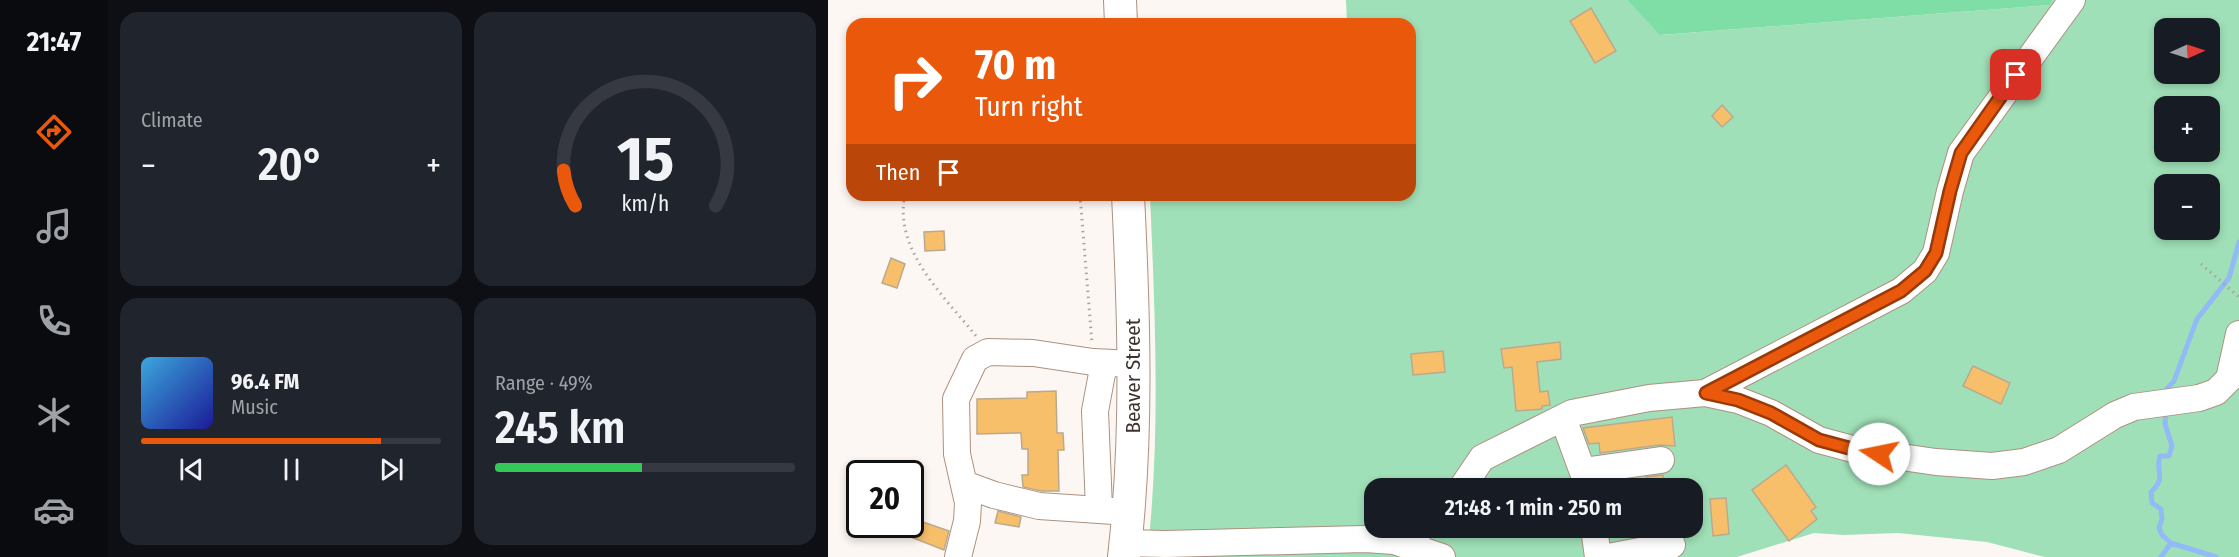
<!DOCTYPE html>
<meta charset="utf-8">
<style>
body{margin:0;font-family:"Fira Sans Condensed",sans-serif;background:#20242c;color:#f1f3f6;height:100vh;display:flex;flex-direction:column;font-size:22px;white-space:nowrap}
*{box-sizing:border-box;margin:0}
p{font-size:20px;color:#9ea1a6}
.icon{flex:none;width:33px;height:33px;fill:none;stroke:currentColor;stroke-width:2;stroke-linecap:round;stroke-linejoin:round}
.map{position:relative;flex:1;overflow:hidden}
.details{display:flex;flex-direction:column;gap:12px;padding:12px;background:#0d0f14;width:720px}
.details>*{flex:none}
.top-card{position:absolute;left:18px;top:18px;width:570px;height:183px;border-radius:18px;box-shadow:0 3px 9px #0003;background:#ea580c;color:#fff;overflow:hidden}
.needle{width:39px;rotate:87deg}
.tools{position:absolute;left:1326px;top:18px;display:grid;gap:12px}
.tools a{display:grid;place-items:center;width:66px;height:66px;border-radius:12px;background:#171b24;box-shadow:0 3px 9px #0003;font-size:30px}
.speed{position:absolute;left:18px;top:460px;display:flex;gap:12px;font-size:30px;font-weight:700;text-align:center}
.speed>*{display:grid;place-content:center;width:78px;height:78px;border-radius:50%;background:#171b24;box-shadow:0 3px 9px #0003;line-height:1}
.speed .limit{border:3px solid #111;border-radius:9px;background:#fff;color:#111}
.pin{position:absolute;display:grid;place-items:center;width:51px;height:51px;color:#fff;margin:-26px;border-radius:12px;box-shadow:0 3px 9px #0006}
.me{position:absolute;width:66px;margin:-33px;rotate:281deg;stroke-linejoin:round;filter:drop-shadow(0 0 4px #0008)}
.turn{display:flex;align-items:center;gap:21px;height:126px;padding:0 30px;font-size:27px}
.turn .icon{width:78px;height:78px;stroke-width:2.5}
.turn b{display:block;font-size:42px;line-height:51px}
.then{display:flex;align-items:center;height:57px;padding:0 30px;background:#0003;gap:12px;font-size:22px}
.big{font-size:45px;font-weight:600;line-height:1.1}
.details .tile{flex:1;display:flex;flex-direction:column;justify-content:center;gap:9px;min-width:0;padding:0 21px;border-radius:18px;background:#20242c}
.details .dial{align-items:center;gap:0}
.dial svg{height:156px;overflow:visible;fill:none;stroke:#363941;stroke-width:7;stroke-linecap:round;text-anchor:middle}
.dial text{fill:#f1f3f6;stroke:none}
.song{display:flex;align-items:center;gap:18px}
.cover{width:72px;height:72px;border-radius:9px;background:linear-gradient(135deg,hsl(200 70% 55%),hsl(240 70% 35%))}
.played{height:6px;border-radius:3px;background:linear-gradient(90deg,#ea580c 80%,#363941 80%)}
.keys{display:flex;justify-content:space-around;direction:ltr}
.heat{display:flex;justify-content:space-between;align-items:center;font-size:33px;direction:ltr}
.charge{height:9px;border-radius:4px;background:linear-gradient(90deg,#34c759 49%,#363941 0)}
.details .tiles{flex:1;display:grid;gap:12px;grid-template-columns:repeat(2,1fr)}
.trip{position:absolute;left:536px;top:478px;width:339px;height:60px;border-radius:18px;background:#171b24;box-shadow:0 3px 9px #0003;font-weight:600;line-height:60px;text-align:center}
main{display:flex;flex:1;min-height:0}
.dock{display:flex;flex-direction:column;width:108px;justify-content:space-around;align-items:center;background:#090b0e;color:#9ea1a6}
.dock .icon{width:42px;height:42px}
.dock .current{color:#ea580c}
.dock b{font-size:27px;color:#f1f3f6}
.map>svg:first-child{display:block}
</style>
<main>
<nav class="dock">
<b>21:47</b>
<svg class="icon current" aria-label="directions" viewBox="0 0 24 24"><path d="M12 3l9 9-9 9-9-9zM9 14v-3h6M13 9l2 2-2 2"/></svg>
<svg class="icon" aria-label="music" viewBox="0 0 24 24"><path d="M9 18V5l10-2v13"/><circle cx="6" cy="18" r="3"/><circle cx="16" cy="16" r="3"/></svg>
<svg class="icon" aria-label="phone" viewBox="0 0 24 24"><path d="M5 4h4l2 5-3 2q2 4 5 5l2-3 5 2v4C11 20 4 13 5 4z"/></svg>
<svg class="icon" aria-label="climate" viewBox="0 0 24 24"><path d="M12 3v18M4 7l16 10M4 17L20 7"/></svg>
<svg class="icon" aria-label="car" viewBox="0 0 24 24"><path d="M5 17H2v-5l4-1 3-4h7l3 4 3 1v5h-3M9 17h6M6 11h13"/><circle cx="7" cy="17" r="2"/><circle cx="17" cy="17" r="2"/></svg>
</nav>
<section class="details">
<div class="tiles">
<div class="tile"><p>Climate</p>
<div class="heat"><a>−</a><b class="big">20°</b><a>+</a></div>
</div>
<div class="tile dial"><svg viewBox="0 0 100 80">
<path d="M14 69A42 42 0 1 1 86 69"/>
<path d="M14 69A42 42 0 0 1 8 51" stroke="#ea580c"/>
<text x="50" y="56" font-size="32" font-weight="700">15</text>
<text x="50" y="72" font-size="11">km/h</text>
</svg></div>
<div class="tile">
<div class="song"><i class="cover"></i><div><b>96.4 FM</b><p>Music</p></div></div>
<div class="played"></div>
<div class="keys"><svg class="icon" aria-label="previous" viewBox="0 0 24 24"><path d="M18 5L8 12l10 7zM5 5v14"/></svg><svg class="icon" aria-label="pause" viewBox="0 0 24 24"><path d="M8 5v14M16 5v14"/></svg><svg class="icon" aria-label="next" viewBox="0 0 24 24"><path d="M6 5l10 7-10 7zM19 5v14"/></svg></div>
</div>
<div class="tile"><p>Range · 49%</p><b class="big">245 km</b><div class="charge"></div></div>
</div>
</section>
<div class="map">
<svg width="1411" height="557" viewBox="0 0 1411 557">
<rect width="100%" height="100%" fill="#fdf7f3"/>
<path fill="#a0e0b8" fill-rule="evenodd" d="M 518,0 L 799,0 L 833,35 L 1222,5 L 1225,0 L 1411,0 L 1411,557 L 1217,557 L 1159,542 L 1070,533 L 1016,535 L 986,533 L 909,557 L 319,557 C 333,436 327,316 322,195 L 582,195 L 582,24 L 519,24 ZM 1336,28 L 1382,28 L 1382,74 L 1336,74 ZM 1336,106 L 1382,106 L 1382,152 L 1336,152 ZM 1336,184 L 1382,184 L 1382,230 L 1336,230 ZM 546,489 L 864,489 L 864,528 L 546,528 Z"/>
<path fill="#7edea5" d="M 799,0 L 1225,0 L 1222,5 L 832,35 Z"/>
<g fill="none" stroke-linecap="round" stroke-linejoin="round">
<path stroke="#92baf7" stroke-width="5" d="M 1337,394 L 1337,391 L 1346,381 L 1369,319 L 1401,278 L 1411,242
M 1343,543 L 1388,557
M 1333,557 L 1343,543 L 1334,535 L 1331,528 L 1334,519 L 1333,509 L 1324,503 L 1323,492 C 1339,477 1327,473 1332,456 L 1341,456 L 1344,446 L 1337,424 L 1338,409"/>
</g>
<path fill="#f8bf6a" stroke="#bba98f" stroke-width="1.5" d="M 763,8 L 788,51 L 767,63 L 742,21 Z
M 894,105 L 905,117 L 894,127 L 884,116 Z
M 116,231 L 117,250 L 97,251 L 96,232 Z
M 63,258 L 77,264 L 69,288 L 54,283 Z
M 732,342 L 733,359 L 709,362 L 712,392 L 720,391 L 722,405 L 714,406 L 714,409 L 688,411 L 684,367 L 676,368 L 673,349 Z
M 615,351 L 617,372 L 585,375 L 583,354 Z
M 1145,366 L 1182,383 L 1173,404 L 1135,386 Z
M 228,391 L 229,433 L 235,433 L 236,450 L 230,450 L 231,491 L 213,491 L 195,487 L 194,475 L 200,475 L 200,449 L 194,449 L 193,433 L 149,434 L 149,399 L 199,398 L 199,392 Z
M 844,417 L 847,446 L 831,445 L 772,453 L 771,443 L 761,444 L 755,428 Z
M 958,465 L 988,507 L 983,511 L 989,519 L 961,541 L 924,490 Z
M 835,475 L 836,489 L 819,489 L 818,477 Z
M 898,498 L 901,534 L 885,536 L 882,499 Z
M 170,511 L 193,517 L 191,527 L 167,523 Z
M 95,522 L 121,531 L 116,550 L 52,525 L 89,525 L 93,527 Z"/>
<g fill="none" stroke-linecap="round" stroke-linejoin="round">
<defs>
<path id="minor" d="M 877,393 L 1073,291 L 1097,271 L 1108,253 L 1122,191 L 1133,153 L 1244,0
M 735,418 L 757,478 L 759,489
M 755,471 L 833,460
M 136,484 L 166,495 L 211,506 L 301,512
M 633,489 L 654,458 L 744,413 L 821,398 L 877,393 L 910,400 L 943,413 L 991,440 L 1032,451 L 1108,462 L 1164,466 L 1196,462 L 1231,450 L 1287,415 L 1306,407 L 1371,398 L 1388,392 L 1401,379 L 1411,334
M 271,508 L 267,411 L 276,363
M 766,528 L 770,557
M 566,541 L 594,528
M 298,543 L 337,544 L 537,539 L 566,541 L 614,557
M 130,557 L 139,521 L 140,503 L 129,454 L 128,399 L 147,359 L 160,352 L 205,353 L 265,362 L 307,364
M 780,557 L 844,545"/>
<path id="major" d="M 292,0 L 293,24
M 296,557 C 310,436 306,316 300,195"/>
</defs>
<use href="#minor" stroke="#ac917f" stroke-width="28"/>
<use href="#major" stroke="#ac917f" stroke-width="34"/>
<path stroke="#aba39e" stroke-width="3" stroke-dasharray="1.5 4.5" stroke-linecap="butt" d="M 77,195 C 65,250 117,297 148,336
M 252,195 L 264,343
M 1373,264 L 1411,297"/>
<use href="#minor" stroke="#fff" stroke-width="26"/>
<use href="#major" stroke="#fff" stroke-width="32"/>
</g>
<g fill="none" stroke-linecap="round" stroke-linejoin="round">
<defs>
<path id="route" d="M 1051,454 L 1032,451 L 991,440 L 943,413 L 910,400 L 878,393 L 1073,291 L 1097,271 L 1108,253 L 1122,191 L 1133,153 L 1188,75"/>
</defs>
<use href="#route" stroke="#983908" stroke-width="15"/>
<use href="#route" stroke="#ea580c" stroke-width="10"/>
</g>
<g text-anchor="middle" stroke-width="5" stroke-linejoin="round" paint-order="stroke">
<g font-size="21" fill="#3e332c" stroke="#fff">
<text transform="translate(305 376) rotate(-90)" y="7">Beaver Street</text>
</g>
</g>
</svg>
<div class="tools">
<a><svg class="needle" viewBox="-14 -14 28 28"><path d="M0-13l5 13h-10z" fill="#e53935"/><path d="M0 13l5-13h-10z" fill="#9ea1a6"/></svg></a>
<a>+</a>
<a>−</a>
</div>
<div class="speed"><div class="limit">20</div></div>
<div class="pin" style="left:1188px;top:75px;background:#d93025"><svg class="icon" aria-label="arrive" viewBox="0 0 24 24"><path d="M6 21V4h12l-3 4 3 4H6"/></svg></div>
<svg class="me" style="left:1051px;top:454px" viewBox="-20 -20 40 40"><circle r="19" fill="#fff"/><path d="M0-13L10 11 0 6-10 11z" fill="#ea580c"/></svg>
<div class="trip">21:48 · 1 min · 250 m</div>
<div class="top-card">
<div class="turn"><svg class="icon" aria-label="right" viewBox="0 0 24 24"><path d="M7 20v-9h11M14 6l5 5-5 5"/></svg><div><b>70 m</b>Turn right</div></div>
<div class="then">Then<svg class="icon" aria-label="arrive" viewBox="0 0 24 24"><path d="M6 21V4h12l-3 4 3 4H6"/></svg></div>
</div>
</div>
</main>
